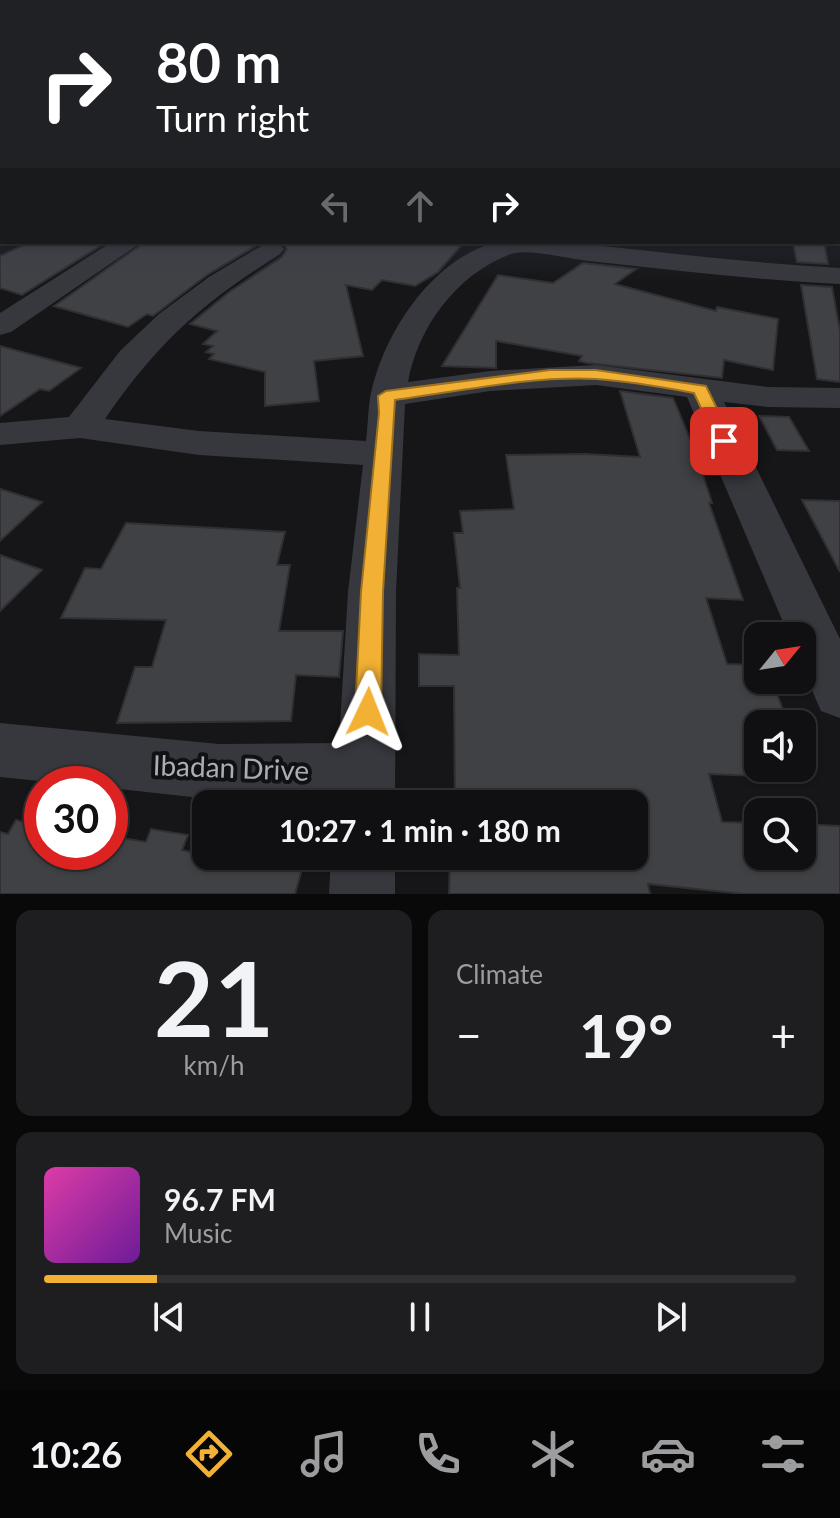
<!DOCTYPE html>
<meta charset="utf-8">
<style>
body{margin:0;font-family:Lato,sans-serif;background:#1e1e20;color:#f1f3f6;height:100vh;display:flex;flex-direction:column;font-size:30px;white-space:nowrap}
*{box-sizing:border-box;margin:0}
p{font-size:26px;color:#9c9d9f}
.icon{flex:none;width:44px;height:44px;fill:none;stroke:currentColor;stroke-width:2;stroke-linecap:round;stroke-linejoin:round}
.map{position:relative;height:894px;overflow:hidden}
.sheet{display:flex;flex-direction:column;gap:16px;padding:16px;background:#09090a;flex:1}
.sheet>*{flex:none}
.guide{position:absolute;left:0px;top:0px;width:840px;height:244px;box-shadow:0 2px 6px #0004,0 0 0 2px #303032;background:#202124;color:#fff;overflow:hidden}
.needle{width:52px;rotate:60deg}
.buttons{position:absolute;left:744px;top:622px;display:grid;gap:16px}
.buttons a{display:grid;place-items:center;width:72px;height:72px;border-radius:16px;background:#101012;box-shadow:0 2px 6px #0004,0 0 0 2px #303032;font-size:40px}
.speed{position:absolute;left:24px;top:766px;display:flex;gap:16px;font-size:40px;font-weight:700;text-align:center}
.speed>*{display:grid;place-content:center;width:104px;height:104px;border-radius:50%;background:#101012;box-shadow:0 2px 6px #0004,0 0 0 2px #303032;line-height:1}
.speed .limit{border:12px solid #d22;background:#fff;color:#111}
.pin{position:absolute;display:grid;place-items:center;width:68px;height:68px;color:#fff;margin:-34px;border-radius:16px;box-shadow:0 4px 12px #0006}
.me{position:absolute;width:88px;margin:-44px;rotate:2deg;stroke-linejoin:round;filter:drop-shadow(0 0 6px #0008)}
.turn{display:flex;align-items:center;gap:28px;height:168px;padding:0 24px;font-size:36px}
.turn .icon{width:104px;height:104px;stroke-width:2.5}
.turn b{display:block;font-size:56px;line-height:68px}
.lanes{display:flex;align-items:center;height:76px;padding:0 24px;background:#0003;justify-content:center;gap:40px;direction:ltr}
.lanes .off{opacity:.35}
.big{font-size:60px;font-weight:700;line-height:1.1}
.sheet .widget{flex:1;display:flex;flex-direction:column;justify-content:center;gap:12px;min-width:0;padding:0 28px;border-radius:16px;background:#1e1e20}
.sheet .dial{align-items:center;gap:0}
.dial b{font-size:104px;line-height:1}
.song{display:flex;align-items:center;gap:24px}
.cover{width:96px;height:96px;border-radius:12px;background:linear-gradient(135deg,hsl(320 70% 55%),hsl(280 70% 35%))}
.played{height:8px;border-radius:4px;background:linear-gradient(90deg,#f2b134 15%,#303032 15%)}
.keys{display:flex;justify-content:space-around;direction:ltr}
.heat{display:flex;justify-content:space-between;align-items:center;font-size:44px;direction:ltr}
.sheet .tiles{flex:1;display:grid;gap:16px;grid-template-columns:1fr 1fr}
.widget:last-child{grid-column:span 2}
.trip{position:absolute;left:192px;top:790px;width:456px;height:80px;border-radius:16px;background:#101012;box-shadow:0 2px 6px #0004,0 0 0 2px #303032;font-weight:700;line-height:80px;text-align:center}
.dock{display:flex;height:128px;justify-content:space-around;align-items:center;background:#060607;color:#9c9d9f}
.dock .icon{width:56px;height:56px}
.dock .on{color:#f2b134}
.dock b{font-size:36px;color:#f1f3f6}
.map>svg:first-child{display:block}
</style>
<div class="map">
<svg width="840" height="894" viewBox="0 0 840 894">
<rect width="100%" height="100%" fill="#161618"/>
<path fill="#404145" stroke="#303034" stroke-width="2" d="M 30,242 L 106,242 L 22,295 L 0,288 L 0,256 Z
M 145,242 L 262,242 L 207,275 L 153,316 L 147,314 L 128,327 L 54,306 Z
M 282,242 L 464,242 L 438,272 L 415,286 L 382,280 L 372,290 L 346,285 L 363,356 L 314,361 L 319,401 L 265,406 L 265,372 L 209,359 L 214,354 L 206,352 L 213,346 L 203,344 L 217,331 L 190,324 L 229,292 L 282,257 L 287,249 Z
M 793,242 L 824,242 L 828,264 L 797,262 Z
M 583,263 L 636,269 L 615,284 L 716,311 L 717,307 L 778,319 L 773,370 L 724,360 L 722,378 L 587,363 L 579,361 L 582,356 L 496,341 L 496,368 L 442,366 L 498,275 L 553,283 Z
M 801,285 L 832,287 L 840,331 L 840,382 L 817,379 Z
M 0,346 L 81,368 L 49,391 L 40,389 L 0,416 Z
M 620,391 L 673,398 L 696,453 L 712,503 L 709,503 L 743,600 L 706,598 L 727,664 L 758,665 L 758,680 L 772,680 L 788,724 L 758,724 L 758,768 L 802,768 L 802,759 L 809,778 L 709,774 L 722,822 L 758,823 L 758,856 L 802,856 L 802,824 L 840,826 L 840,894 L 744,894 L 648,884 L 650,894 L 449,894 L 450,856 L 634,856 L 634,804 L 455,804 L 454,686 L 419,686 L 419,654 L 459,655 L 457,588 L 460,588 L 454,533 L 463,533 L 460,511 L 514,509 L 506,455 L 585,454 L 640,457 Z
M 759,416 L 789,417 L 809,451 L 777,450 Z
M 0,489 L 42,502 L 0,541 Z
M 802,500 L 840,501 L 840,572 Z
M 126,523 L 285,532 L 277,565 L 290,565 L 279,631 L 343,631 L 339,677 L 296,675 L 291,721 L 117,723 L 135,667 L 152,667 L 166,620 L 61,618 L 85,568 L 101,569 Z
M 0,555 L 42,570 L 0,611 Z
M 16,820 L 42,827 L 42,852 L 110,852 L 110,836 L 146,842 L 151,829 L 188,835 L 182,850 L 206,856 L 302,869 L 295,894 L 0,894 L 0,832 L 8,834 Z"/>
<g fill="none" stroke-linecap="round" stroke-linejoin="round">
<path fill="#37383d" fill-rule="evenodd" d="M 838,158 L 840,158 L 840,170 L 838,170 Z
M 2,190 L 2,204 L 0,205 L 0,191 Z
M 112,242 L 142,242 L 11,332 L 0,335 L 0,313 Z
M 268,242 L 280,244 L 284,249 L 280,254 C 201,304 158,342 105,419 L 199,431 L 366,441 C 368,426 368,406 371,393 C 384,333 431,261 493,243 C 520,235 591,245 621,248 C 694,256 767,264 840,268 L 840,284 C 756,280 673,270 589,261 C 571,259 526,248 511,254 C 457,274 418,327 408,382 L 490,371 L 596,365 L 768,387 L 840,388 L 840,408 L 768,407 L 724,402 L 840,639 L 840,718 L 821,711 L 802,667 L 802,636 L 789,636 L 687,397 L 596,385 L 490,391 L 405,404 L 396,592 L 395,804 L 335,804 L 335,799 L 219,800 L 110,788 L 110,784 L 68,784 L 0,777 L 0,723 L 219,744 L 339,743 L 348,592 L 363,465 L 199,455 L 80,438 L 0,445 L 0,423 L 69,417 L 120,351 L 159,314 L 209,277 Z
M 331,856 L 395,856 L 395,894 L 329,894 Z"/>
</g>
<linearGradient id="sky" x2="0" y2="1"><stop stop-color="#0c0c0d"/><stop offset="0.56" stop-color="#363c48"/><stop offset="1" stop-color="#363c48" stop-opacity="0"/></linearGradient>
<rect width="840" height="283" fill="url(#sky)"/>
<path fill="#f2b134" stroke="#9d7322" stroke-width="2" d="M 550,370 L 596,370 L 706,386 L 733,441 L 730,445 L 718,445 L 694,393 C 662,387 629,381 596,379 C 530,376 461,391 395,400 L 383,592 L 381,712 L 377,720 L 368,723 L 359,720 L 355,712 L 361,592 L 379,413 L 378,396 L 386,391 Z"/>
<g text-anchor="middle" stroke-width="8" stroke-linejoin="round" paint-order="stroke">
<g font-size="28" fill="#a8adb8" stroke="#111113">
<text transform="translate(231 768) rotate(2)" y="10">Ibadan Drive</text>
</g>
</g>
</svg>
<div class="buttons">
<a><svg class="needle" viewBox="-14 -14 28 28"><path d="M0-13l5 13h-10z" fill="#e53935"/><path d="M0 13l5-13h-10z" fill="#9c9d9f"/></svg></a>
<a><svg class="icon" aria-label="sound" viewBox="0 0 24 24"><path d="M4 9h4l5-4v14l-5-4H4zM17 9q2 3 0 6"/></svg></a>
<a><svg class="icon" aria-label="search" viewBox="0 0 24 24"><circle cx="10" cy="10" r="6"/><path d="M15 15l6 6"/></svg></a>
</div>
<div class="speed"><div class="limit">30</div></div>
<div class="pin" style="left:724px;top:441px;background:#d93025"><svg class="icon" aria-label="arrive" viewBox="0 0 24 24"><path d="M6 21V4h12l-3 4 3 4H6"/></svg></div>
<svg class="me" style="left:368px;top:712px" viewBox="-20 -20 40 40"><path d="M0-17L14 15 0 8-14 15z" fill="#f2b134" stroke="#fff" stroke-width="4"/></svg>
<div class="trip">10:27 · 1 min · 180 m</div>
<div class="guide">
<div class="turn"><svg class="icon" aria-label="right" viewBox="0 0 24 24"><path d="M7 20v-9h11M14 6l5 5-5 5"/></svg><div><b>80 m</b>Turn right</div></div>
<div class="lanes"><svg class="icon off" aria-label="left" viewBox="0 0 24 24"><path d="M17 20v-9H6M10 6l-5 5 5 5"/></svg><svg class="icon off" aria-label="ahead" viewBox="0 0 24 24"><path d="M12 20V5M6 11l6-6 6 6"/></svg><svg class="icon" aria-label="right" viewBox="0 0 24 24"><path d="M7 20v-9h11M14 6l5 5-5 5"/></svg></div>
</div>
</div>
<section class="sheet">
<div class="tiles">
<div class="widget dial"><b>21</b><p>km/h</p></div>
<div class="widget"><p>Climate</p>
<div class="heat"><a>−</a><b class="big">19°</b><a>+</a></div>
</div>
<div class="widget">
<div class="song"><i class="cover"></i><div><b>96.7 FM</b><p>Music</p></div></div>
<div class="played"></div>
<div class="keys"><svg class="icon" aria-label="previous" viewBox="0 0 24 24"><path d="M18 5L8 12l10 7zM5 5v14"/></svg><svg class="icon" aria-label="pause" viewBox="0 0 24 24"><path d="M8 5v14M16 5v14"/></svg><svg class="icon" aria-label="next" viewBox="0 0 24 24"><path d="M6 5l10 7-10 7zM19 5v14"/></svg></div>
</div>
</div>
</section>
<nav class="dock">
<b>10:26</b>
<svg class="icon on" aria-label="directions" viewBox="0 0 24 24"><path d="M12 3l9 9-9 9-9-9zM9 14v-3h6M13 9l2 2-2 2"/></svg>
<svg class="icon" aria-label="music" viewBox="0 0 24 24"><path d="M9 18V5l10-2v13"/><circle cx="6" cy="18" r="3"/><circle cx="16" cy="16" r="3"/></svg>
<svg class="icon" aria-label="phone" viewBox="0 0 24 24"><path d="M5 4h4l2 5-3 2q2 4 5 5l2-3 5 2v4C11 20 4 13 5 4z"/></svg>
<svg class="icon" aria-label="climate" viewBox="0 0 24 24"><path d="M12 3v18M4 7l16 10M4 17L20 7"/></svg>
<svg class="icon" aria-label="car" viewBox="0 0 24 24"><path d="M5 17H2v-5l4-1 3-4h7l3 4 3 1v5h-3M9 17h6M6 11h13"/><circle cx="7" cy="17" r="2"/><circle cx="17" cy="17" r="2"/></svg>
<svg class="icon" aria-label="filters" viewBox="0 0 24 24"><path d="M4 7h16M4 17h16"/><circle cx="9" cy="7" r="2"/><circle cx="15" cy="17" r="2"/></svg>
</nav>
